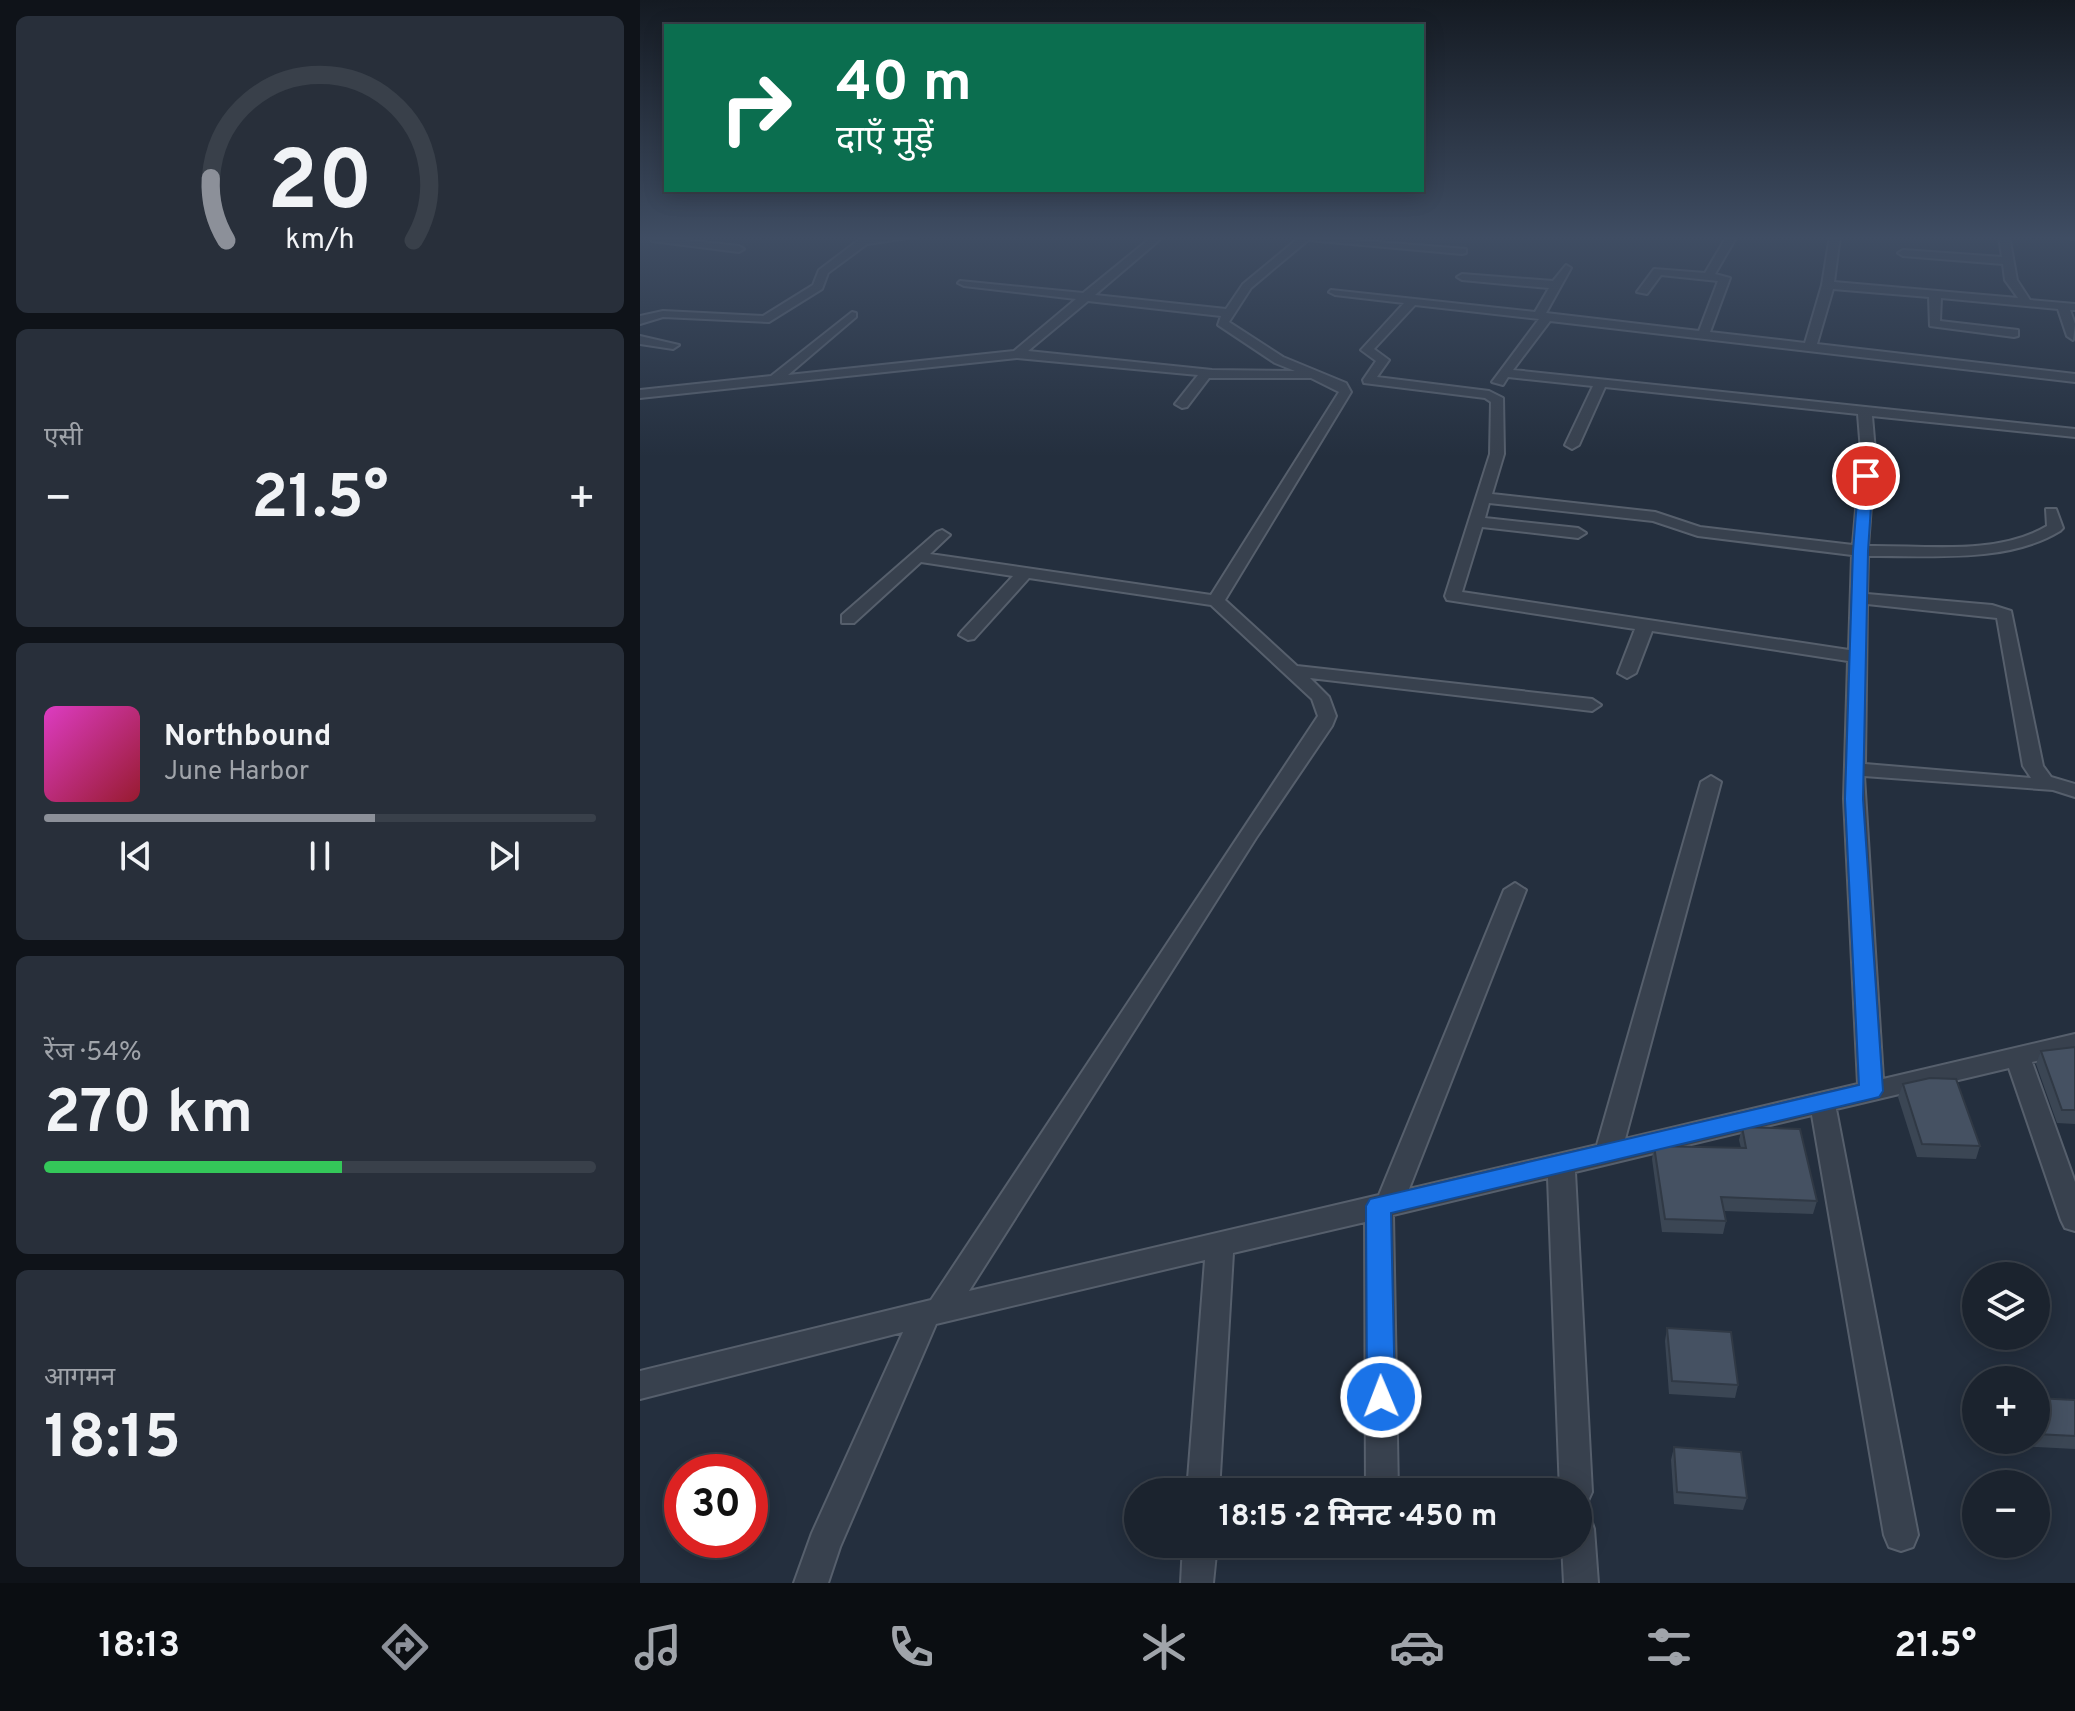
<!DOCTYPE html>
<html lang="hi">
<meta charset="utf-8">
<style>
body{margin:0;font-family:Overpass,"Noto Sans Devanagari",sans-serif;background:#282f3a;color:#f1f3f6;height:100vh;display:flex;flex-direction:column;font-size:30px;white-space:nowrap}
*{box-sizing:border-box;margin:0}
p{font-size:26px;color:#a0a4aa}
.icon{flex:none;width:44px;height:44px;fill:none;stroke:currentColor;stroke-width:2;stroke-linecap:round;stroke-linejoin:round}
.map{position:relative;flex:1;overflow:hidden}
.drawer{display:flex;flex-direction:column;gap:16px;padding:16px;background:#0f1319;width:640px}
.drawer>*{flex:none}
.guide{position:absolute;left:24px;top:24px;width:760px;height:168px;border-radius:0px;box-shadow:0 4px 20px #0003,0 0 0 2px #39404a;background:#0b6e4f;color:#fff;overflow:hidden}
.fabs{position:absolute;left:1322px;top:1262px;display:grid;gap:16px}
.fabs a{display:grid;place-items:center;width:88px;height:88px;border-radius:50%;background:#1b232e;box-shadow:0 4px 20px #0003,0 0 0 2px #39404a;font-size:40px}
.speed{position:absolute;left:24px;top:1454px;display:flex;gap:16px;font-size:40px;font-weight:700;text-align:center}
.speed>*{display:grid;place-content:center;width:104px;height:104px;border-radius:50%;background:#1b232e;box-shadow:0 4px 20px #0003,0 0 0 2px #39404a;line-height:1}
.speed .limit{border:12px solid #d22;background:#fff;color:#111}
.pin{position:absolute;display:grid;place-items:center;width:68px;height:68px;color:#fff;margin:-34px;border:4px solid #fff;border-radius:50%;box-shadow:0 2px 8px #0007}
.me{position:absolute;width:88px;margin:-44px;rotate:359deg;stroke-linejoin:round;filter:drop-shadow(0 0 6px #0008)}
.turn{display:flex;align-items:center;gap:28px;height:168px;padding:0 40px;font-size:36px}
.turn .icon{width:104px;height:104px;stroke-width:2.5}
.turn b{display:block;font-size:56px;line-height:68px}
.big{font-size:60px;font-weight:700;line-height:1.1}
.drawer .widget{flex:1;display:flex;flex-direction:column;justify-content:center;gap:12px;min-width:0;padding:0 28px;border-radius:12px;background:#282f3a}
.drawer .dial{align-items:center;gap:0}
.dial svg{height:208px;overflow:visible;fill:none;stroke:#39404a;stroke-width:7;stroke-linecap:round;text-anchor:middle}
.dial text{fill:#f1f3f6;stroke:none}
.song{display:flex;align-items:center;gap:24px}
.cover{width:96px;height:96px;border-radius:12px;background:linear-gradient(135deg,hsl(310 70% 55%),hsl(350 70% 35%))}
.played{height:8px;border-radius:4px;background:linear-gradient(90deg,#8c9099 60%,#39404a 60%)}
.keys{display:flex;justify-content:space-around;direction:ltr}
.heat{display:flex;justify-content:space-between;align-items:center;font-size:44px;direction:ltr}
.charge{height:12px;border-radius:6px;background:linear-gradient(90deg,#34c759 54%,#39404a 0)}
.trip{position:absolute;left:484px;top:1478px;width:468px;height:80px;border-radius:40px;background:#1b232e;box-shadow:0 4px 20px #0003,0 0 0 2px #39404a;font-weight:700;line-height:80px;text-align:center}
.tab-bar{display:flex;height:128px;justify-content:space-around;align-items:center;background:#0b0e12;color:#a0a4aa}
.tab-bar .icon{width:56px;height:56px}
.tab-bar .active{color:#8c9099}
.tab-bar b{font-size:36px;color:#f1f3f6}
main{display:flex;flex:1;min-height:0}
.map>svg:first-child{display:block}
</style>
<main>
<section class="drawer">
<div class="widget dial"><svg viewBox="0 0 100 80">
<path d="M14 69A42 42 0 1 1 86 69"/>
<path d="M14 69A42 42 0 0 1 8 45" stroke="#8c9099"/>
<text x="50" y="56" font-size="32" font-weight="700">20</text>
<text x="50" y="72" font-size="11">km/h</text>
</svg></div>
<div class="widget"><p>एसी</p>
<div class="heat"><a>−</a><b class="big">21.5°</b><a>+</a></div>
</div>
<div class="widget">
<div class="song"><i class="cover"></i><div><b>Northbound</b><p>June Harbor</p></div></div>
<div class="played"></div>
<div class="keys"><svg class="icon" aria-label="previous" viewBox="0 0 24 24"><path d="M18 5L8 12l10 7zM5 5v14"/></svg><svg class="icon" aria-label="pause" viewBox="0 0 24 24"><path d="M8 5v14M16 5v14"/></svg><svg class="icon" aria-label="next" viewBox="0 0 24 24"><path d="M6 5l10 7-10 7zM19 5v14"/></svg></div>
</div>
<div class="widget"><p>रेंज · 54%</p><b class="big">270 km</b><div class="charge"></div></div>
<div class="widget"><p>आगमन</p><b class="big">18:15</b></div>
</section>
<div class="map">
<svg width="1435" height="1583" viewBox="0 0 1435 1583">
<rect width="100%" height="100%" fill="#242f3e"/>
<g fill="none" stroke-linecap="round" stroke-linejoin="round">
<defs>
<path id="minor" d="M 8,236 L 99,246 L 104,249 L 99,252 L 12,241 Z
M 245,236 L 281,236 L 227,244 L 188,273 L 182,289 L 129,322 L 23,317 L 0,324 L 0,316 L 23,311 L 123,316 L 173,285 L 179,270 L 220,239 Z
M 513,236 L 524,236 L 455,295 L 586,309 L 603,284 L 661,236 L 826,249 L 826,253 L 822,254 L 668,240 L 611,288 L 589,322 L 643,357 L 706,383 L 711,392 L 585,600 L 657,666 L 952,699 L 961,705 L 952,711 L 670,678 L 689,697 L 696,716 L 692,726 L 616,838 L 329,1291 L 739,1195 L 864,890 L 875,883 L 886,890 L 769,1189 L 957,1145 L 1061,782 L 1071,776 L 1081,782 L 985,1139 L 1218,1084 L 1204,799 L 1208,661 L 1012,631 L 996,673 L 987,678 L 978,673 L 995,629 L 807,600 L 805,596 L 850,454 L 851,402 L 845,398 L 724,383 L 723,380 L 736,361 L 721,350 L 764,303 L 695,295 L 689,292 L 691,290 L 895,312 L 909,288 L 822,280 L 817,277 L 822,274 L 913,281 L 926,265 L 931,268 L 906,313 L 1059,331 L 1078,281 L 1021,275 L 1007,294 L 997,292 L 1014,269 L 1065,273 L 1087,236 L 1097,236 L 1075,274 L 1090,278 L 1070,332 L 1165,343 L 1182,285 L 1190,236 L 1200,236 L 1194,282 L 1378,298 L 1365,280 L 1363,264 L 1263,256 L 1258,253 L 1263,250 L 1362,257 L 1359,236 L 1369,236 L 1377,280 L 1390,300 L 1435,304 L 1435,310 L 1430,310 L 1435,324 L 1433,340 L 1427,336 L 1418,309 L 1301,298 L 1300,321 L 1378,330 L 1378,336 L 1374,337 L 1290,326 L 1289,297 L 1193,289 L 1177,344 L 1435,374 L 1435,382 L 910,321 L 873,370 L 1435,429 L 1435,437 L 1232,416 L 1235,451 L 1228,546 C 1284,545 1357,556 1407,526 L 1406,509 L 1416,509 L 1423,528 L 1420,531 C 1366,564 1290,555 1228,556 L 1227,594 L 1352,605 L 1371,611 L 1403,766 L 1411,777 L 1435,784 L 1435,797 L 1413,790 L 1224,776 L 1243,1079 L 1435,1034 L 1435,1052 L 1392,1062 L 1435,1182 L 1435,1231 L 1425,1228 L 1421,1220 L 1369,1068 L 1196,1109 L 1278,1535 L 1273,1547 L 1261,1551 L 1249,1547 L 1244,1535 L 1172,1115 L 935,1172 L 952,1492 L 947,1503 L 938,1507 L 938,1492 L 920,1492 L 908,1178 L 753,1215 L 758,1492 L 726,1492 L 725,1222 L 593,1253 L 579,1492 L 547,1492 L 565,1260 L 296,1324 L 200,1547 L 188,1583 L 154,1583 L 172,1533 L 263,1332 L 0,1399 L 0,1371 L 291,1300 L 678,716 L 672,699 L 571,605 L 389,578 L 334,639 L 328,640 L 319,635 L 322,631 L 373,576 L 281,562 L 214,623 L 202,623 L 202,615 L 297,532 L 302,530 L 310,535 L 290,554 L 571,595 L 699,392 L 671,378 L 569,378 L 547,407 L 542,408 L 535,404 L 558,375 L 377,358 L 0,398 L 0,390 L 131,376 L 212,312 L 216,313 L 216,317 L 148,375 L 374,351 L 436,299 L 324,286 L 318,283 L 320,281 L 443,293 ZM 448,301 L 581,316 L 578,325 L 635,363 L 655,371 L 572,370 L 388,351 ZM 775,305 L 899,319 L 852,382 L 863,385 L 868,377 L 953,386 L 925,445 L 932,449 L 939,445 L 965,387 L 1218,414 L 1221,451 L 1213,545 L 1060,527 L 1015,512 L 852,494 L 864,454 L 863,398 L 849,391 L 737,377 L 749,360 L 734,349 ZM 849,503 L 1013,521 L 1058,536 L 1212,555 L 1209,650 L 822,592 L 842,527 L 938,538 L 946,533 L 938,528 L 845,518 ZM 1227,604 L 1357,618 L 1383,766 L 1391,778 L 1225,764 Z
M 1423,236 L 1435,236 L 1435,239 L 1424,238 Z
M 0,336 L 39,345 L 33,349 L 0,344 Z
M 938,1513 L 950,1517 L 954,1529 L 958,1583 L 924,1583 L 922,1544 L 938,1544 Z
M 543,1544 L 577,1544 L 573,1583 L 541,1583 Z"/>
</defs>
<use href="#minor" stroke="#565f6c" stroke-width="4"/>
<use href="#minor" fill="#38414e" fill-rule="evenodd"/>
</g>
<path fill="#3b4654" d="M 1435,1047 L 1435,1124 L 1417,1123 L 1396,1064 L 1401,1051 Z
M 1263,1084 L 1340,1146 L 1336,1159 L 1277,1157 L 1258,1097 Z
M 1102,1127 L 1177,1201 L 1173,1214 L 1084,1211 L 1086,1221 L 1083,1234 L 1022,1232 L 1012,1159 L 1014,1146 L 1101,1148 L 1099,1140 Z
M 1027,1328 L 1098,1385 L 1095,1398 L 1029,1394 L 1025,1341 Z
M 1332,1395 L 1336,1395 L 1336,1440 L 1396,1440 L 1396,1398 L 1435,1400 L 1435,1449 L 1336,1444 L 1326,1408 Z
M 1034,1447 L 1107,1498 L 1103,1510 L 1034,1504 L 1031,1460 Z"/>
<path fill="#455162" stroke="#303945" stroke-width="2" d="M 1435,1047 L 1435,1110 L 1422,1110 L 1401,1051 Z
M 1290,1078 L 1316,1079 L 1340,1146 L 1282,1144 L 1263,1084 Z
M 1102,1127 L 1160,1129 L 1177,1201 L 1081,1197 L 1086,1221 L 1025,1219 L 1014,1146 L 1106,1148 Z
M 1027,1328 L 1091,1332 L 1098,1385 L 1032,1381 Z
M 1332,1395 L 1336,1395 L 1336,1411 Z
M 1396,1398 L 1435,1400 L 1435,1436 L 1396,1434 Z
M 1034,1447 L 1101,1452 L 1107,1498 L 1037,1492 Z"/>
<linearGradient id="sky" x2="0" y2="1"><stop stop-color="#141a22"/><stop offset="0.52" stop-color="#3f4d63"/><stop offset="1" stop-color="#3f4d63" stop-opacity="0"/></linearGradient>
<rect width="1435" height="457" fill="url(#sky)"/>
<path fill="#1a73e8" stroke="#114b97" stroke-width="2" d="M 1226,472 L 1233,476 L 1228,551 L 1223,799 L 1243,1091 L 1239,1097 L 1231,1099 L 751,1213 L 755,1397 L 751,1406 L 741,1410 L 731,1406 L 727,1397 L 726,1206 L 730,1199 L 1219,1085 L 1205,799 L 1213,551 L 1219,476 Z"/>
</svg>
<div class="fabs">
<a><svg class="icon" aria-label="layers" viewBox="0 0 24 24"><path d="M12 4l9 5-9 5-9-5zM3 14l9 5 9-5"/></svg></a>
<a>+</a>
<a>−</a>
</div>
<div class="speed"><div class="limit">30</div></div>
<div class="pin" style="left:1226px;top:476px;background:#d93025"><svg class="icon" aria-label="arrive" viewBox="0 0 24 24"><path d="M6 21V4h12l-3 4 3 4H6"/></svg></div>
<svg class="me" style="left:741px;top:1397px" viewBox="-20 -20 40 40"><circle r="17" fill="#1a73e8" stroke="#fff" stroke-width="3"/><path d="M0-11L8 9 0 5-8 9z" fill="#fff"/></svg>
<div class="trip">18:15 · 2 मिनट · 450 m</div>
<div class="guide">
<div class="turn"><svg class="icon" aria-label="right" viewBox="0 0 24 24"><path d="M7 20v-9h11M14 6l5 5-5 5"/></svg><div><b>40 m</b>दाएँ मुड़ें</div></div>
</div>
</div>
</main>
<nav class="tab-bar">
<b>18:13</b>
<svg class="icon active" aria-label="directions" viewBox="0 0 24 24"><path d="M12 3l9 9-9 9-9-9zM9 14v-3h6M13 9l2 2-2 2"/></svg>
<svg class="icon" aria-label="music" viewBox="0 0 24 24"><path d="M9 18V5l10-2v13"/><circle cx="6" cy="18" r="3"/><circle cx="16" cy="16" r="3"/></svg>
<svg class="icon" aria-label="phone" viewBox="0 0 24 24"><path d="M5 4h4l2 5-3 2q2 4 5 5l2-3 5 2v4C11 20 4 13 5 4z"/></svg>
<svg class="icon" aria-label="climate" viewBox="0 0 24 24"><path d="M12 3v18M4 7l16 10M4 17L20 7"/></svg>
<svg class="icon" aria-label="car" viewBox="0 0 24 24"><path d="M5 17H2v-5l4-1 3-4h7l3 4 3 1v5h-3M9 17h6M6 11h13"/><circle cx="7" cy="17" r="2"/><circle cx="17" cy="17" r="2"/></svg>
<svg class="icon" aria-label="filters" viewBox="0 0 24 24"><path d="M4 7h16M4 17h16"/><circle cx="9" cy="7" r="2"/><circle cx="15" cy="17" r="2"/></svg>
<b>21.5°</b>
</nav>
